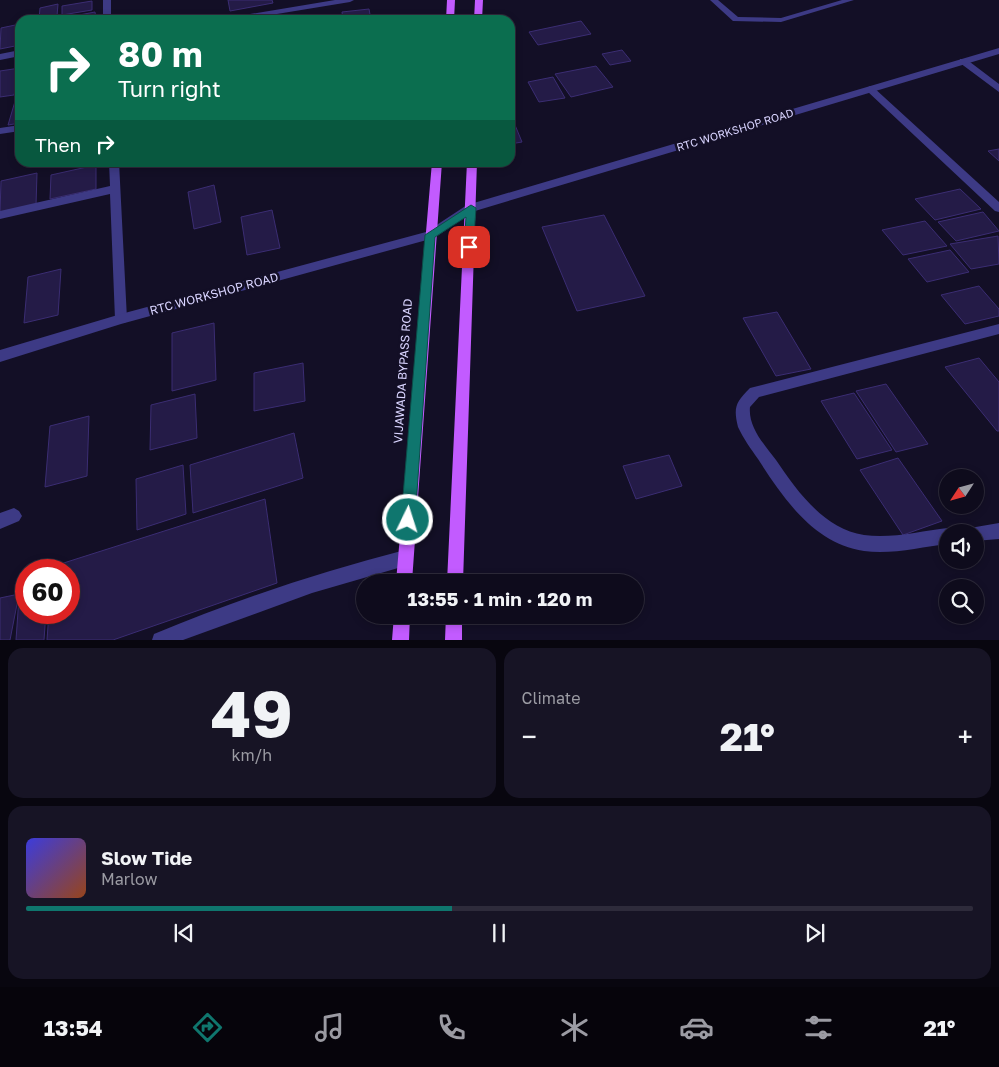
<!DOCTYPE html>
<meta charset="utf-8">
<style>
body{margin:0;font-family:"Golos Text",sans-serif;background:#171425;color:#f1f3f6;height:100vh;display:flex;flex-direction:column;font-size:19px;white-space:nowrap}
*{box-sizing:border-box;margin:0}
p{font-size:16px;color:#9b9ba3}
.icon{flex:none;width:28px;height:28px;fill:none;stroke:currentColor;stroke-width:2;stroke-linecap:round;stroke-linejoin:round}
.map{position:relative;height:640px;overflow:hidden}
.side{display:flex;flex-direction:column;gap:8px;padding:8px;background:#08060f;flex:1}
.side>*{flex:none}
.top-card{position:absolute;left:15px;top:15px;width:500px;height:152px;border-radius:15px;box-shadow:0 2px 8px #0003,0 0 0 1px #2e2b3b;background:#0b6e4f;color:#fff;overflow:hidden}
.needle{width:32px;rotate:234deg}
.controls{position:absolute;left:939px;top:469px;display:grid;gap:10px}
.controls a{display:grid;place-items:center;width:45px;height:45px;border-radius:50%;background:#0e0b1c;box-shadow:0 2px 8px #0003,0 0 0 1px #2e2b3b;font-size:25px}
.speed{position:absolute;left:15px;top:559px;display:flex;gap:10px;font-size:25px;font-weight:700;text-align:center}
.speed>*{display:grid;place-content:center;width:65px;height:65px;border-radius:50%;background:#0e0b1c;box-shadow:0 2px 8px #0003,0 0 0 1px #2e2b3b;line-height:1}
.speed .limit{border:8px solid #d22;background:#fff;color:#111}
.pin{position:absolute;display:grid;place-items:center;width:42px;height:42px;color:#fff;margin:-21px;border-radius:10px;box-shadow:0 2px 8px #0006}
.me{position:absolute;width:55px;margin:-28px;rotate:4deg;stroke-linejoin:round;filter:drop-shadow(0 0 4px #0008)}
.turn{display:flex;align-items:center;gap:18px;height:105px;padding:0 20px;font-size:22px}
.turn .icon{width:65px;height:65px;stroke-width:2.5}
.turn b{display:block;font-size:35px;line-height:42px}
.then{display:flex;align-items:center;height:48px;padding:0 20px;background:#0003;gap:10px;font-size:19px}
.big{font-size:38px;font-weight:700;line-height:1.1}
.side .card{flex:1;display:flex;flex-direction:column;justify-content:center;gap:8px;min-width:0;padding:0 18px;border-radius:15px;background:#171425}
.side .dial{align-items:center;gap:0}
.dial b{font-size:65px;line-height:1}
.song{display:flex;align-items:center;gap:15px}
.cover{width:60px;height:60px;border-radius:8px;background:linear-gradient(135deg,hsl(240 70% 55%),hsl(20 70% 35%))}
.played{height:5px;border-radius:2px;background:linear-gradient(90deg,#0f766e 45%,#2e2b3b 45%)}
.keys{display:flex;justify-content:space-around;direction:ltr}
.heat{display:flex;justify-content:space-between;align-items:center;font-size:28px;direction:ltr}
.side .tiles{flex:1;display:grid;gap:8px;grid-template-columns:1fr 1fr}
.card:last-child{grid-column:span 2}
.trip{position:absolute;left:356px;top:574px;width:288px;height:50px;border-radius:25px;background:#0e0b1c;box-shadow:0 2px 8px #0003,0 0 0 1px #2e2b3b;font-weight:700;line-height:50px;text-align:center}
.tabs{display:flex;height:80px;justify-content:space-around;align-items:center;background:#06040b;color:#9b9ba3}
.tabs .icon{width:35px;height:35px}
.tabs .selected{color:#0f766e}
.tabs b{font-size:22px;color:#f1f3f6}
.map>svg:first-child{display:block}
</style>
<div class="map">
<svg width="999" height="640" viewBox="0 0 999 640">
<rect width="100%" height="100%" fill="#130f26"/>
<path fill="#241b47" stroke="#3b2d73" d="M 228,0 L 272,0 L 273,3 L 230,11 Z
M 92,1 L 92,10 L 62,15 L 62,6 Z
M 58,4 L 57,16 L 39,19 L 40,8 Z
M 369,9 L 371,20 L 343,20 L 342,12 Z
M 95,12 L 96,20 L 63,20 L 63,18 Z
M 581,21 L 591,34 L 538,45 L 529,32 Z
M 20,24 L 20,45 L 0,49 L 1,28 Z
M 622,50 L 631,61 L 610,65 L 602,54 Z
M 596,66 L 613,87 L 571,97 L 555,74 Z
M 20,68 L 14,95 L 0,97 L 0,71 Z
M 553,77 L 565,98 L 539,102 L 528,82 Z
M 20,97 L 20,123 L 8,125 L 16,98 Z
M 515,125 L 522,142 L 510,144 L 510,126 Z
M 999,149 L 999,161 L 988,151 Z
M 96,165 L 96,189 L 50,199 L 51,175 Z
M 37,173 L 36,205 L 0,213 L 1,181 Z
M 214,185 L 221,222 L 194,229 L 188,192 Z
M 960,189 L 981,209 L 935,220 L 915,199 Z
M 272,210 L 280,248 L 247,255 L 241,217 Z
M 983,212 L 999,231 L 956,241 L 938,222 Z
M 604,215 L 645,296 L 577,311 L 542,227 Z
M 925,221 L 947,246 L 903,255 L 882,230 Z
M 998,236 L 999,264 L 971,269 L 950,244 Z
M 950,250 L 969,272 L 927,282 L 908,259 Z
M 61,269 L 58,315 L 24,323 L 28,277 Z
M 979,286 L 999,309 L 999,316 L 965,324 L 941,295 Z
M 777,312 L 811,369 L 776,376 L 743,318 Z
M 214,323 L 216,380 L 172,391 L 172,333 Z
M 979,358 L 999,382 L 999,431 L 997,431 L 945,367 Z
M 303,363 L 305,401 L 254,411 L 254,373 Z
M 886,384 L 928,444 L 896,452 L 856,391 Z
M 854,393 L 892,450 L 857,459 L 821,401 Z
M 195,394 L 197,438 L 150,450 L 151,405 Z
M 89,416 L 87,476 L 45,487 L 50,426 Z
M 294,433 L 303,478 L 193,513 L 190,465 Z
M 669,455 L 682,486 L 636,499 L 623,466 Z
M 898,458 L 942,521 L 903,535 L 860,470 Z
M 183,465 L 186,514 L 137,530 L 136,479 Z
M 265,499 L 277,583 L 113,640 L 47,640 L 49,612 L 69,612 L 69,570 L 51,570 L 51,567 Z
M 19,594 L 10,640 L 0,640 L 0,598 Z
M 26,595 L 26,612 L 46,612 L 44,640 L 16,640 L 19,597 Z"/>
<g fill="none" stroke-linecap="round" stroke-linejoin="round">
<path fill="#3d3a85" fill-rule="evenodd" d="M 710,0 L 718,0 L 738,17 L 781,18 L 842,0 L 854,0 L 781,22 L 733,21 Z"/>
<path fill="#3d3a85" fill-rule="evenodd" d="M 103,0 L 111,0 L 111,20 L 103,20 Z
M 335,0 L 354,0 L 350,2 L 241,20 L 222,20 L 226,18 Z
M 20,50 L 20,56 L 0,60 L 0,54 Z
M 960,59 L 966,59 L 999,84 L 999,92 L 960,63 Z
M 870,86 L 873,87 L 999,202 L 999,212 L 995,211 L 867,91 L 865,89 Z
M 20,125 L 20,131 L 0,134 L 0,128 Z
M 109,162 L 119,162 L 127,319 L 125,323 L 117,323 L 115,319 L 110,194 L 0,219 L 0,211 L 110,186 Z
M 999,324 L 999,334 L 759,397 L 750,407 C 748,427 764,444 776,460 C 797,491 824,529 864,535 C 891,539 921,531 948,528 L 954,532 L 948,532 L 948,544 C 921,547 891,555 864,551 C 814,544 783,498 758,459 C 751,449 743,438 738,427 C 733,407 736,402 750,388 Z
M 14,508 L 19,511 L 22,516 L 19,521 L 0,529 L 0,513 Z
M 999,523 L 999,539 L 975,541 L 975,532 L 967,532 L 970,528 Z
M 405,550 L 411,552 L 413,558 L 411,564 L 405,566 L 312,593 L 183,640 L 152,640 L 154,634 C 235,600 320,572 405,550 Z"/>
<path fill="#3d3a85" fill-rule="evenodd" d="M 999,48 L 999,54 L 475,211 L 434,238 L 121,324 L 0,362 L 0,350 L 121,314 L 426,232 L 467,205 Z"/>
<path fill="#c25bff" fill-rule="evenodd" d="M 447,0 L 455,0 L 454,20 L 446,20 Z
M 475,0 L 483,0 L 482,20 L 474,20 Z
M 432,162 L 442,162 L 412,582 L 396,582 Z
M 467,162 L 477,162 L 463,582 L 447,582 Z
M 394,615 L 410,615 L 409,640 L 392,640 Z
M 446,615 L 462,615 L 462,640 L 445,640 Z"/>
</g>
<path fill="#0f766e" stroke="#0a4d48" d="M 471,205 L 476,208 L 473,250 L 466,250 L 464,247 L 466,217 L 435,237 L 415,520 L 413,525 L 408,527 L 403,525 L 401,520 L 425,235 Z"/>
<g text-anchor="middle" stroke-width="5" stroke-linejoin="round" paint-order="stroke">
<g font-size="11" fill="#d9d4ff" stroke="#130f26">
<text transform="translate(735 130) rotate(-17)" y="4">RTC WORKSHOP ROAD</text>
</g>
<g font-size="12" fill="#d9d4ff" stroke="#130f26">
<text transform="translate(214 294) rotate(-15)" y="4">RTC WORKSHOP ROAD</text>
<text transform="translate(403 371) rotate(-86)" y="4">VIJAWADA BYPASS ROAD</text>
</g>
</g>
</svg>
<div class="controls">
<a><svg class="needle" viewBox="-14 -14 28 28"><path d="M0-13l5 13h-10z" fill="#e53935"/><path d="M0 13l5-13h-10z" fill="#9b9ba3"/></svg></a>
<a><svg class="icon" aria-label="sound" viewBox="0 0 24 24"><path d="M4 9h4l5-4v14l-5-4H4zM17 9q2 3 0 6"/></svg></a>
<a><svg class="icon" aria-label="search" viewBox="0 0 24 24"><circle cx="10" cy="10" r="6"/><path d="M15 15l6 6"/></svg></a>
</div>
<div class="speed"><div class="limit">60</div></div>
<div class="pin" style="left:469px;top:247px;background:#d93025"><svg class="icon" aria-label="arrive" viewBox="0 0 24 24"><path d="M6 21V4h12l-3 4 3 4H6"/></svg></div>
<svg class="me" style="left:408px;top:520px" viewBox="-20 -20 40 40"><circle r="17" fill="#0f766e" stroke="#fff" stroke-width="3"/><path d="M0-11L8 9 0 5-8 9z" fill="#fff"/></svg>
<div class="trip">13:55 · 1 min · 120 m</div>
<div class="top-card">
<div class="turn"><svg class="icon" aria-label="right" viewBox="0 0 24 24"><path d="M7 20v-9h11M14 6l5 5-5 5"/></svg><div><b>80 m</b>Turn right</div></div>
<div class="then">Then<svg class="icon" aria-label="right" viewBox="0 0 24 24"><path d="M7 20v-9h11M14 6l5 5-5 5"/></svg></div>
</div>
</div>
<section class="side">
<div class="tiles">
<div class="card dial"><b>49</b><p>km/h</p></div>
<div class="card"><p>Climate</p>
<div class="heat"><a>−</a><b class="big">21°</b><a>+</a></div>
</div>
<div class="card">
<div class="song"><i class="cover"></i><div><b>Slow Tide</b><p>Marlow</p></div></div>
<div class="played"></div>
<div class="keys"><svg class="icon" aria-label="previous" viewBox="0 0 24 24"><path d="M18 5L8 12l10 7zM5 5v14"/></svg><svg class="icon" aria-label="pause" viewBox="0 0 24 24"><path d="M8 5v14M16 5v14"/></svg><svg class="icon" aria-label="next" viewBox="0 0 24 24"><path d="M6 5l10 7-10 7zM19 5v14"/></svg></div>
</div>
</div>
</section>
<nav class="tabs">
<b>13:54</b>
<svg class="icon selected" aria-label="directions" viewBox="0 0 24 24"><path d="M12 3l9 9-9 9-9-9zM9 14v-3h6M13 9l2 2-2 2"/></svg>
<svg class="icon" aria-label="music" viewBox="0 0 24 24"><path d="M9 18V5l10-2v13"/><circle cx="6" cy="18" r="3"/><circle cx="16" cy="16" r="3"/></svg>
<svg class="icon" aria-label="phone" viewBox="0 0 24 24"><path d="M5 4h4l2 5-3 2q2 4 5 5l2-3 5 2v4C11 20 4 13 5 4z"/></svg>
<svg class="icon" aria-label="climate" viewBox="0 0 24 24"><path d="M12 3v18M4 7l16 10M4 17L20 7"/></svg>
<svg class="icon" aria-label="car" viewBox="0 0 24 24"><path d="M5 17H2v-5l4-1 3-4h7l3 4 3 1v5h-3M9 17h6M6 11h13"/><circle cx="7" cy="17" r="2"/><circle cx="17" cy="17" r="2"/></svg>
<svg class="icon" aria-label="filters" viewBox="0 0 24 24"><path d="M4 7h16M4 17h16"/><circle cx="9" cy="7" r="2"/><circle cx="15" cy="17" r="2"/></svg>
<b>21°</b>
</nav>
